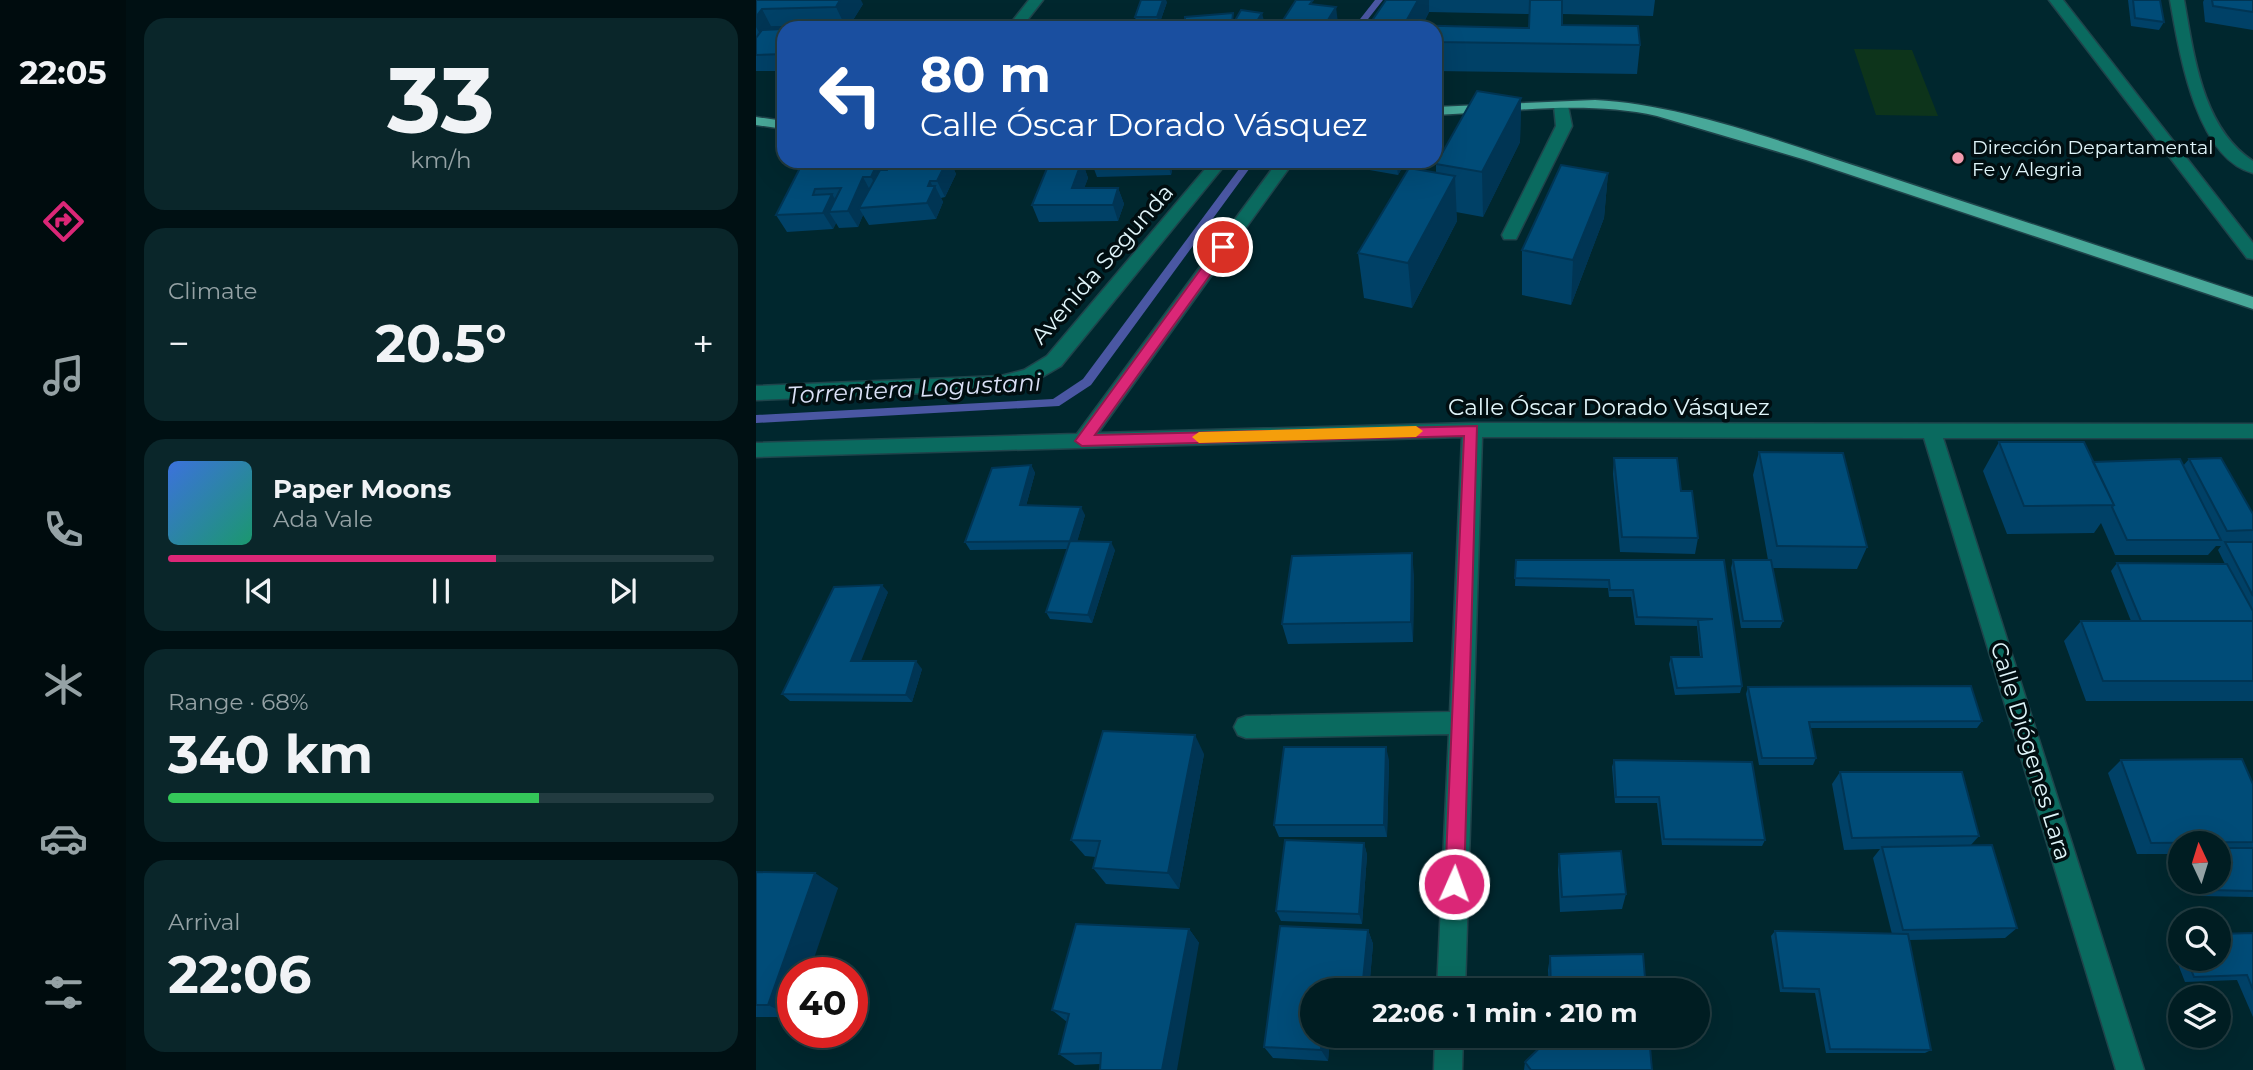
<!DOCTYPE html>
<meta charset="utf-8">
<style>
body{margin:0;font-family:Montserrat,sans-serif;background:#0a262a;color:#f1f3f6;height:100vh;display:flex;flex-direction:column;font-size:26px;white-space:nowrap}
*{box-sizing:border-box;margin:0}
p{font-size:23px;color:#95a2a5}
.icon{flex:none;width:38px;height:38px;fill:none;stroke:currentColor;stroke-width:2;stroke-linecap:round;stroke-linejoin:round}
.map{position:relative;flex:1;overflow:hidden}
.panel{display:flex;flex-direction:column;gap:18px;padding:18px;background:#001013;width:630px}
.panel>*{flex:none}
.guide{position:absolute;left:21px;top:21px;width:665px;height:147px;border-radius:21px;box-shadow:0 7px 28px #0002,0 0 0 2px #223b40;background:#1a4fa0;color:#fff;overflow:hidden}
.needle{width:46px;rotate:356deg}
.fabs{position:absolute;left:1412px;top:831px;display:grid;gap:14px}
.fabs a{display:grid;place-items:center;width:63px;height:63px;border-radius:50%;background:#001d22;box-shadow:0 7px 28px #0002,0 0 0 2px #223b40;font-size:35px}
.speed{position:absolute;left:21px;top:957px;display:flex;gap:14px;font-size:35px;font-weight:700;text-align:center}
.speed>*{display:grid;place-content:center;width:91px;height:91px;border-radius:50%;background:#001d22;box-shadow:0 7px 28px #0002,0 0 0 2px #223b40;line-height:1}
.speed .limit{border:10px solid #d22;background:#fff;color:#111}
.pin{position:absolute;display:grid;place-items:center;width:60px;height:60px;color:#fff;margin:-30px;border:4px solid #fff;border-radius:50%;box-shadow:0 2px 7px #0007}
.me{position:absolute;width:77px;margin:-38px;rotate:2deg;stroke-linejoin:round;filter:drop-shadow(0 0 5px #0008)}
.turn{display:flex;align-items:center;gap:24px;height:147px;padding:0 28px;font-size:32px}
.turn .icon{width:91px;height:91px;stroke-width:2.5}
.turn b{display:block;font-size:49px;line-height:60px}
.big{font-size:52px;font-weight:700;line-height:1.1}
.panel .widget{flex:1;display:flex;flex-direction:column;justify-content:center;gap:10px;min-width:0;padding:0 24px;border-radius:21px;background:#0a262a}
.panel .dial{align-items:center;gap:0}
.dial b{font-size:91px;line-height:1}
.song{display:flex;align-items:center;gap:21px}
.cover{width:84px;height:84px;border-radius:10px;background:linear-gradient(135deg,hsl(220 70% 55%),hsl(160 70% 35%))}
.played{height:7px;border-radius:4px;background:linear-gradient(90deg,#db2777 60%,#223b40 60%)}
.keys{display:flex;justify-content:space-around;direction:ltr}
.heat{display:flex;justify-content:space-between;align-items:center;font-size:38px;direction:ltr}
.charge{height:10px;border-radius:5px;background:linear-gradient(90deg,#34c759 68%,#223b40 0)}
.trip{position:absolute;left:544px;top:978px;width:410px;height:70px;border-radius:35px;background:#001d22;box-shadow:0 7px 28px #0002,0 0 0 2px #223b40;font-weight:700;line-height:70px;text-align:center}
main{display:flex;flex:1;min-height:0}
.dock{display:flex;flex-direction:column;width:126px;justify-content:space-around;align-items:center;background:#000c0e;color:#95a2a5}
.dock .icon{width:49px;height:49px}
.dock .active{color:#db2777}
.dock b{font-size:32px;color:#f1f3f6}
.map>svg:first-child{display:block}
</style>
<main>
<nav class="dock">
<b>22:05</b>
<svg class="icon active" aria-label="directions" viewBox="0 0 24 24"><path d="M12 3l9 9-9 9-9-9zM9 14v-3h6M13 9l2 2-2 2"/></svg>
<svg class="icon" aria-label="music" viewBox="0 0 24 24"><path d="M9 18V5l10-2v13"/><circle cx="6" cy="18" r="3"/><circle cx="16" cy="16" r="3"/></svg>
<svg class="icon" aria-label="phone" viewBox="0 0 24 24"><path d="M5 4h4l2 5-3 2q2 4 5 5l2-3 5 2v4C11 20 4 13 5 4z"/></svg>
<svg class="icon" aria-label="climate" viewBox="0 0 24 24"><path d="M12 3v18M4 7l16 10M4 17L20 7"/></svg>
<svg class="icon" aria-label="car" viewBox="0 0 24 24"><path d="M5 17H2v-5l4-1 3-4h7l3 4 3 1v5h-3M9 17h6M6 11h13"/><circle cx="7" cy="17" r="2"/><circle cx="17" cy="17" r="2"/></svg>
<svg class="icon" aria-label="filters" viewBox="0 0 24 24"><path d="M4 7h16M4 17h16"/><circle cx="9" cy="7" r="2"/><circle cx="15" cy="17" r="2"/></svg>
</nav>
<section class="panel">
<div class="widget dial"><b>33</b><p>km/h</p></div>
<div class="widget"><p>Climate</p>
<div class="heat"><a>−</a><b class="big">20.5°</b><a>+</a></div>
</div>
<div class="widget">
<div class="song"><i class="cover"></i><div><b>Paper Moons</b><p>Ada Vale</p></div></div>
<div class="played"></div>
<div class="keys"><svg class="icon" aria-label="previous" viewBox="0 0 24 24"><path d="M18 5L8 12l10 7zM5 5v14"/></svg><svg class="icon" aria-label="pause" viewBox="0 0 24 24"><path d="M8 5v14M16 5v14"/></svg><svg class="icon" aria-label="next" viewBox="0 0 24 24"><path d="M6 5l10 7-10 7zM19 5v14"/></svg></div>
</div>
<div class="widget"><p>Range · 68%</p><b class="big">340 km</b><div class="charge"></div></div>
<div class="widget"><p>Arrival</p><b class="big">22:06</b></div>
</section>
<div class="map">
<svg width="1497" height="1070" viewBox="0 0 1497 1070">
<rect width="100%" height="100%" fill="#00272e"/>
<path fill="#0d341b" d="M 1098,49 L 1156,50 L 1182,116 L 1120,115 Z"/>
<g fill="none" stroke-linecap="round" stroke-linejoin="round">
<path fill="#4a57a3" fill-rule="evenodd" d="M 619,0 L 627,0 L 605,28 L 597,28 Z
M 489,161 L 499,161 L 335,385 L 303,406 L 0,423 L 0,415 L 297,399 L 327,379 Z"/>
<defs>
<path id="minor" d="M 273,0 L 287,0 L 265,28 L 251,28 Z
M 1293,0 L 1307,0 L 1497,243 L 1497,259 L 1491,258 Z
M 1414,0 L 1428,0 C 1438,55 1446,128 1497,161 L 1497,173 C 1439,158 1423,49 1414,0 Z
M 805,102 L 812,106 L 816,126 L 762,235 L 760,239 L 748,239 L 746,235 L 800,126 L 798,106 Z
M 456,161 L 472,161 L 305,366 L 281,380 L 245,390 L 0,400 L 0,386 L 245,376 L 268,370 L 291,356 Z
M 522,161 L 538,161 L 342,433 L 716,423 L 1497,424 L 1497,438 L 1187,438 L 1388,1070 L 1360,1070 L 1168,438 L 726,437 L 709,990 L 681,990 L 693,734 L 490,738 L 482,735 L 478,727 L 482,719 L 490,716 L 694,712 L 706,437 L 0,457 L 0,443 L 321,434 Z
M 679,1036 L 707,1036 L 706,1070 L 678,1070 Z"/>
<path id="major" d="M 839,100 C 927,104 1030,144 1115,171 C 1242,213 1370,255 1497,297 L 1497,309 L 1050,160 L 901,116 C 830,100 751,112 679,115 L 679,107 Z
M 0,117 L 28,121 L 28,129 L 0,125 Z"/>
</defs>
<use href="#minor" stroke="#1f444b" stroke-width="3"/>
<use href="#major" stroke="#1f444b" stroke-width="3"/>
<use href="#minor" fill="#0a6a5f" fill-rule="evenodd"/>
<use href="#major" fill="#48a899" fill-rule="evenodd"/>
</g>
<path fill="#004167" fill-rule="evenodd" d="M 0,0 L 107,4 L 92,28 L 28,28 L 28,71 L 0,71 Z
M 630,0 L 899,0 L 897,16 L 806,14 L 806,25 L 884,45 L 881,74 L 679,71 L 679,28 L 611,28 ZM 673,12 L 773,14 L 773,28 L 666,26 Z
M 1372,0 L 1404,0 L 1408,22 L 1403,30 L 1375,26 Z
M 1448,0 L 1497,0 L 1497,30 L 1449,22 L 1447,2 Z
M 411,2 L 403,25 L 381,25 L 379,17 Z
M 478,21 L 508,21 L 503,28 L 429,28 L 429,26 Z
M 765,98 L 764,142 L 727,217 L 700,212 L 701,221 L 656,308 L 608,298 L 602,253 L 680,172 L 680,164 Z
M 135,161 L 194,161 L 200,174 L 189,197 L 185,198 L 187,202 L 180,219 L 113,225 L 107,215 L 102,227 L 83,228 L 80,223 L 77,229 L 31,232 L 20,215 L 45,166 L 122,162 L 126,170 L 131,170 Z
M 326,161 L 332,178 L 328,188 L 362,188 L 368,204 L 362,221 L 283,222 L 276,205 Z
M 335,161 L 418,161 L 415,175 L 341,177 Z
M 562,161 L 650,161 L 642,175 Z
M 852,173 L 848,218 L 815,305 L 766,295 L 766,250 Z
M 1243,442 L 1337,462 L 1427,466 L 1433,459 L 1497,514 L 1497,540 L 1496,542 L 1497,542 L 1497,701 L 1330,701 L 1308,641 L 1325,621 L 1375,621 L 1355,571 L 1361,563 L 1469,564 L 1462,550 L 1465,546 L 1460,546 L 1452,555 L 1359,555 L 1345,523 L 1338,533 L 1251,534 L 1227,471 Z
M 1003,452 L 1111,547 L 1101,569 L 1016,568 L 1027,621 L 1024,628 L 985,628 L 975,568 L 977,560 L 1012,560 L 997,475 Z
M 858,458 L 925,491 L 942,538 L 939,554 L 864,552 L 857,474 Z
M 275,465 L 279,473 L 270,506 L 329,515 L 321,541 L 359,550 L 336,623 L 294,619 L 290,612 L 312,549 L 214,550 L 209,542 Z
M 760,560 L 968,560 L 986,686 L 984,693 L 919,695 L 913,664 L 915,657 L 944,657 L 941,626 L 879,625 L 875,597 L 853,597 L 852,588 L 759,586 Z
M 658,575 L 657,642 L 532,644 L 526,624 Z
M 132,592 L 104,661 L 166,669 L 156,702 L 34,701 L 26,694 Z
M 992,687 L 1226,721 L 1221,728 L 1054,728 L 1060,758 L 1057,765 L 1003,765 L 990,694 Z
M 448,754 L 423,889 L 350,884 L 337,868 L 340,857 L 329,856 L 315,840 Z
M 633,760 L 631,837 L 523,837 L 518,825 Z
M 858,760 L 1009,840 L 1006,846 L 906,845 L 901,803 L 859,803 L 856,767 Z
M 1365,760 L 1497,784 L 1497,897 L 1444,896 L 1439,882 L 1463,882 L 1463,844 L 1424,844 L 1424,854 L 1381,854 L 1352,773 Z
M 1084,772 L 1223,836 L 1214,846 L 1261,928 L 1249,938 L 1153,940 L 1175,1050 L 1169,1053 L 1070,1053 L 1059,993 L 1024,992 L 1015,936 L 1019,931 L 1136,934 L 1117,858 L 1124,849 L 1088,850 L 1076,784 Z
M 608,843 L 611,855 L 606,924 L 525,921 L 520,911 Z
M 803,854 L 870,894 L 866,909 L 804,912 L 802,870 Z
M 0,872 L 82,888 L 37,973 L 37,1017 L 0,1017 Z
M 524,926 L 612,930 L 617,944 L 613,990 L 556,990 L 556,1036 L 574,1036 L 572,1061 L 517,1058 L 508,1047 Z
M 433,929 L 443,943 L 344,1064 L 319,1065 L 303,1054 L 311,1022 L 296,1010 Z
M 1497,933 L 1497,1017 L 1481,980 L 1429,982 L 1413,941 L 1422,936 L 1424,936 L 1424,959 L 1463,959 Z
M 794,956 L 890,990 L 793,990 L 792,970 Z
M 794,1036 L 893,1036 L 896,1070 L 768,1070 L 769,1062 L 794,1037 Z"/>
<path fill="#003554" d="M 84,0 L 105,0 L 107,4 L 92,28 L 90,28 L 80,7 Z
M 407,0 L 410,0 L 411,2 L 403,25 L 401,17 Z
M 662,0 L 673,0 L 673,12 L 665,28 L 648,25 Z
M 580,7 L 582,23 L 579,28 L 567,28 Z
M 6,9 L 18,32 L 10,44 L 0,27 L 0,17 Z
M 506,13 L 508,21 L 503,28 L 498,28 L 498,26 Z
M 765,98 L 764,142 L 727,217 L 726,172 Z
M 191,161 L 194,161 L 200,174 L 189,197 L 181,181 Z
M 326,161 L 332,178 L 322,205 L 316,188 Z
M 411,161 L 418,161 L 415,175 Z
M 640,161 L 650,161 L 642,175 Z
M 122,162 L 131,178 L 124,194 L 115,177 Z
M 852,173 L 848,218 L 815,305 L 817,260 Z
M 699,176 L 701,221 L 656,308 L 652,263 Z
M 107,177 L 116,194 L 103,208 L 107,215 L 102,227 L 92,211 Z
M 174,181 L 178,189 L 179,186 L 187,202 L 180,219 L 171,203 L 172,186 Z
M 362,188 L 368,204 L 362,221 L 357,205 Z
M 76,194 L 86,210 L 73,212 L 80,223 L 77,229 L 67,213 Z
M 275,465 L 279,473 L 268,513 L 264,505 Z
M 325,507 L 329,515 L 319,549 L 314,541 Z
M 355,542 L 359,550 L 336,623 L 332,615 Z
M 656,553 L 658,575 L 657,642 L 655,622 Z
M 126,585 L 132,592 L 102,669 L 95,661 Z
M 160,661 L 166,669 L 156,702 L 150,695 Z
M 439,735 L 448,754 L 423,889 L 412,873 Z
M 630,747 L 633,760 L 631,837 L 628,825 Z
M 608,843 L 611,855 L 606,924 L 603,914 Z
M 59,873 L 82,888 L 53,973 L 37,973 L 37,1017 L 12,1005 Z
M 433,929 L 443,943 L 421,1070 L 406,1070 Z
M 612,930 L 617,944 L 613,990 L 606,990 Z
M 566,1036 L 574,1036 L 572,1061 L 565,1050 Z"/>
<path fill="#004c78" stroke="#003554" stroke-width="2" d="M 0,0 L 84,0 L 80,7 L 6,9 L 0,17 Z
M 385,0 L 407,0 L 401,17 L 379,17 Z
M 540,0 L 557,0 L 554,4 L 580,7 L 567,28 L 522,28 Z
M 630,0 L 662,0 L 648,25 L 773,28 L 774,0 L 806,0 L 806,25 L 882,26 L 884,45 L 679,42 L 679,28 L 611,28 Z
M 1377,0 L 1404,0 L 1408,22 L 1379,18 Z
M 1456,0 L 1497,0 L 1497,12 L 1457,6 Z
M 485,10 L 506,13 L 498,26 L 477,24 Z
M 477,13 L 476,23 L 429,26 L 429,17 Z
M 204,23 L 229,25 L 227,28 L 199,28 Z
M 281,26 L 294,26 L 293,28 L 280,28 Z
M 16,27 L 48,27 L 14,29 Z
M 28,29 L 28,54 L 0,55 L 0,38 L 6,30 Z
M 721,91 L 765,98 L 726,172 L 680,164 Z
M 135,161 L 191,161 L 181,181 L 174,181 L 172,186 L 179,186 L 171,203 L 103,208 L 124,170 L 131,170 Z
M 294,161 L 326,161 L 316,188 L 362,188 L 357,205 L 276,205 Z
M 122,162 L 115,177 L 107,177 L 92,211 L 73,212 L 85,188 L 59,189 L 57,195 L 76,194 L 67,213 L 20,215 L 45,166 Z
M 805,165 L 852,173 L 817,260 L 766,250 Z
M 653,168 L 699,176 L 652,263 L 602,253 Z
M 1243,442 L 1328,442 L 1358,505 L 1268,506 Z
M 1003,452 L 1087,453 L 1111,547 L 1021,546 Z
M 858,458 L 921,458 L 925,491 L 936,491 L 942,538 L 866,537 Z
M 1465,458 L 1497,514 L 1497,530 L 1471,531 L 1433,459 Z
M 1424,459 L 1465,540 L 1371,540 L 1356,507 L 1358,505 L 1337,462 Z
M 275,465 L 264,505 L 325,507 L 314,541 L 209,542 L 236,468 Z
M 314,541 L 355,542 L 332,615 L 290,612 Z
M 1469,542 L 1497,542 L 1497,596 Z
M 656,553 L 655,622 L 526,624 L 536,556 Z
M 760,560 L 968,560 L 986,686 L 921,688 L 915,657 L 946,657 L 942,620 L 957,619 L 881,617 L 877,590 L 854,590 L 853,580 L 759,578 Z
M 977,560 L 1015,560 L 1027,621 L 987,621 Z
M 1361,563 L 1471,564 L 1497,611 L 1497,621 L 1385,621 Z
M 126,585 L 95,661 L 160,661 L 150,695 L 26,694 L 78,587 Z
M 1325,621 L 1497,621 L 1497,681 L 1347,681 Z
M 1215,686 L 1226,721 L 1053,722 L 1060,758 L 1006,758 L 992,687 Z
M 347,731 L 439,735 L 412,873 L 337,868 L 344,841 L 315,840 Z
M 528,747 L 630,747 L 628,825 L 518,825 Z
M 1486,759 L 1497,784 L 1497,842 L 1395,843 L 1365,760 Z
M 858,760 L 996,762 L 1009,840 L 908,839 L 903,797 L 860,797 Z
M 1084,772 L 1206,772 L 1223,836 L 1096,838 Z
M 529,840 L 608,843 L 603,914 L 520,911 Z
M 1236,845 L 1261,928 L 1147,930 L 1126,847 Z
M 1463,848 L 1497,848 L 1497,891 L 1452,890 L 1449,882 L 1463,882 Z
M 865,851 L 870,894 L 806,897 L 803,854 Z
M 0,872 L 59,873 L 12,1005 L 0,1005 Z
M 320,924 L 433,929 L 406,1070 L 344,1070 L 345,1053 L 303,1054 L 313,1014 L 296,1010 Z
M 524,926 L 612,930 L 606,990 L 556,990 L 556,1036 L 566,1036 L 565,1050 L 508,1047 Z
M 1019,931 L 1152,934 L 1175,1050 L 1074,1049 L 1063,989 L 1027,988 Z
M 1497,933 L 1497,990 L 1491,975 L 1438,977 L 1431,959 L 1463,959 L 1463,934 Z
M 887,954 L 890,990 L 795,990 L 794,956 Z
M 796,1036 L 893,1036 L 896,1070 L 775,1070 L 769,1062 Z"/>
<path fill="#db2777" stroke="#8e194d" stroke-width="2" d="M 467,243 L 474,247 L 472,250 L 339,435 L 721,426 L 708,884 L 705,891 L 698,893 L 691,891 L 689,884 L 708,436 L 326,446 L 319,441 L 463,244 Z"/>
<path fill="#f59e0b" d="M 660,426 L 667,431 L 660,437 L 443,443 L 436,437 L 443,432 Z"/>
<circle fill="#f29aad" stroke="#010e11" stroke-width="2.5" cx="1202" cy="158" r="7"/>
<g text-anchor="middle" stroke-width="7" stroke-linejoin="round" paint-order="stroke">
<g font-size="19" fill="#e0f5fa" stroke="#010e11" text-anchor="start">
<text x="1216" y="154">Dirección Departamental<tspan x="1216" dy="22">Fe y Alegria</tspan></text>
</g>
<g font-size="23" fill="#e0f5fa" stroke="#010e11">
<text transform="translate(346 264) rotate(-49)" y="8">Avenida Segunda</text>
<text x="853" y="415">Calle Óscar Dorado Vásquez</text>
<text transform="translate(1275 751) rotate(73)" y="8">Calle Diógenes Lara</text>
</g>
<g font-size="24" font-style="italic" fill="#dae0f6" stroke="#010e11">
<text transform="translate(158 389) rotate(-3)" y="8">Torrentera Logustani</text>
</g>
</g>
</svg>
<div class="fabs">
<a><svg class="needle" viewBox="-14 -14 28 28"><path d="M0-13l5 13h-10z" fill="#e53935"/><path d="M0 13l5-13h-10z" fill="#95a2a5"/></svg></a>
<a><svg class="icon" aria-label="search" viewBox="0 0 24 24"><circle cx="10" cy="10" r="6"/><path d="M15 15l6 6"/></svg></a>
<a><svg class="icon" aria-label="layers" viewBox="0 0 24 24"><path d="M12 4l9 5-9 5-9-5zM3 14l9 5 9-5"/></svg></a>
</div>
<div class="speed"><div class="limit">40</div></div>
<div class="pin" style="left:467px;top:247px;background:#d93025"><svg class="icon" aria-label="arrive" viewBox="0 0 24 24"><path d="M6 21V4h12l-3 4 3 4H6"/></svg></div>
<svg class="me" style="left:698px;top:884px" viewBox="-20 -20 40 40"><circle r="17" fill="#db2777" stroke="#fff" stroke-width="3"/><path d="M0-11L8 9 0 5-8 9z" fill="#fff"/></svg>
<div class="trip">22:06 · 1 min · 210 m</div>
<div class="guide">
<div class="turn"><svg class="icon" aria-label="left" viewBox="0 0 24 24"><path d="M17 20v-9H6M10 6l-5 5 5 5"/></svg><div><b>80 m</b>Calle Óscar Dorado Vásquez</div></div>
</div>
</div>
</main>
